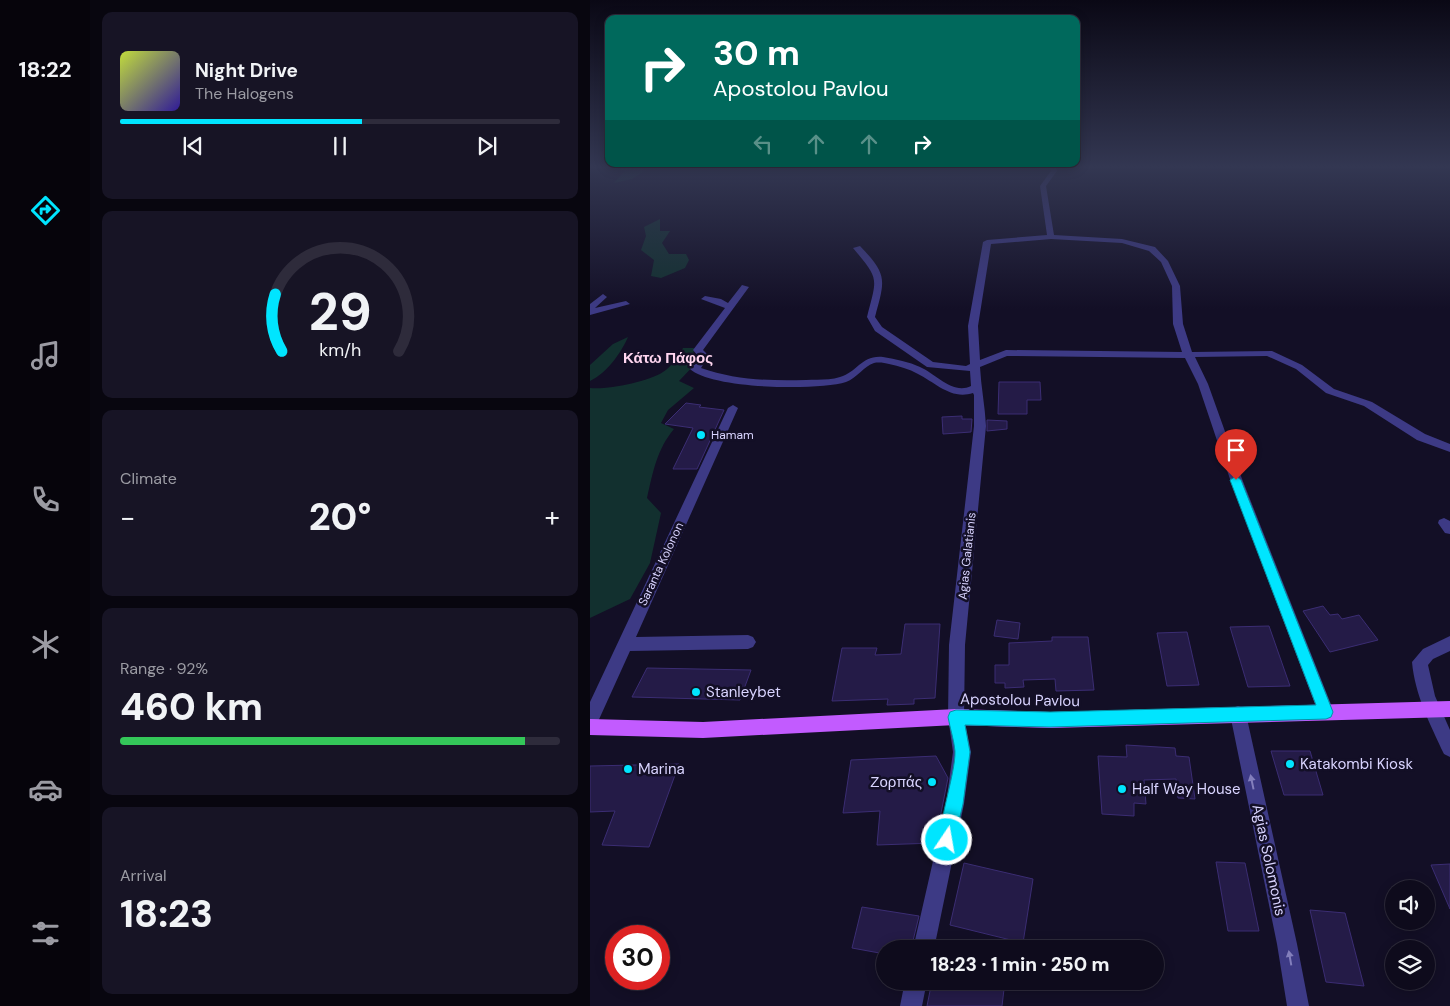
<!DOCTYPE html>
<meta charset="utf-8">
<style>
body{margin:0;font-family:"DM Sans",sans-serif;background:#171425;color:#f1f3f6;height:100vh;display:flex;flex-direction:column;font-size:19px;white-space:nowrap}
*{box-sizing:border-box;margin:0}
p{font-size:16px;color:#9b9ba3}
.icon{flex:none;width:28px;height:28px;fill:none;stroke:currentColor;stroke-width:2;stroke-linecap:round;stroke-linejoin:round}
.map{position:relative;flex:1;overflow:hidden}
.drawer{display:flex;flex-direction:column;gap:12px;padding:12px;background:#08060f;width:500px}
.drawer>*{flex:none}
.guide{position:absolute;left:15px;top:15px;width:475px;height:152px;border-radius:10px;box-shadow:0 2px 12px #0003,0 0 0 1px #2e2b3b;background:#00695c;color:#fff;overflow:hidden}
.tools{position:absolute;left:795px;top:880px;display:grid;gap:10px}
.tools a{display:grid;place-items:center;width:50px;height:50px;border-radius:50%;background:#0e0b1c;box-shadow:0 2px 12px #0003,0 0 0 1px #2e2b3b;font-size:25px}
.speed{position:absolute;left:15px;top:925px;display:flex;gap:10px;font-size:25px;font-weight:700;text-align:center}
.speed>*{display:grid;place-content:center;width:65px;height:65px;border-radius:50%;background:#0e0b1c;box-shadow:0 2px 12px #0003,0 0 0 1px #2e2b3b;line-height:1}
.speed .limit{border:8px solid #d22;background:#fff;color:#111}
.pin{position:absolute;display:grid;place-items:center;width:42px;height:42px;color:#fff;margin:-51px -21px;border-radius:50% 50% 50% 0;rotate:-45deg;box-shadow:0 0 5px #0007}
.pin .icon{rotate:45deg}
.me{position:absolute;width:55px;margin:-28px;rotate:12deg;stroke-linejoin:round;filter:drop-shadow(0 0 4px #0008)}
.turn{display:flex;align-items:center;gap:18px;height:105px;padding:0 25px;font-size:22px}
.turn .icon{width:65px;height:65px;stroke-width:2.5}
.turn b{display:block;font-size:35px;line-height:42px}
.lanes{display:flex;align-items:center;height:48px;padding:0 25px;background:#0003;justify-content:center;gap:25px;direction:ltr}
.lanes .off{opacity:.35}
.big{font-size:38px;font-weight:800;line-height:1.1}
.drawer .card{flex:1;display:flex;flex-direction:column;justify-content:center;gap:8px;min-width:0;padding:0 18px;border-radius:10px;background:#171425}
.drawer .dial{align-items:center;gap:0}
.dial svg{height:130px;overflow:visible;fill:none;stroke:#2e2b3b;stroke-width:7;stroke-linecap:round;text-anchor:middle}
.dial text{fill:#f1f3f6;stroke:none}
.song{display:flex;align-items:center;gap:15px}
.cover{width:60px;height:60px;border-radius:8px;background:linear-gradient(135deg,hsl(70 70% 55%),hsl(250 70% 35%))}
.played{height:5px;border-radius:2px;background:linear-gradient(90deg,#00e5ff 55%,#2e2b3b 55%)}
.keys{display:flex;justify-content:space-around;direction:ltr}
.heat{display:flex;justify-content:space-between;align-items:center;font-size:28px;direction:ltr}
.charge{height:8px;border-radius:4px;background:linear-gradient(90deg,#34c759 92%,#2e2b3b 0)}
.trip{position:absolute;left:286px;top:940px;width:288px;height:50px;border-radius:25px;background:#0e0b1c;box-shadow:0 2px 12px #0003,0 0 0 1px #2e2b3b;font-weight:800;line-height:50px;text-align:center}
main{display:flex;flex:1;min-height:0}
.dock{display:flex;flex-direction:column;width:90px;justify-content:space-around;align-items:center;background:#06040b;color:#9b9ba3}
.dock .icon{width:35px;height:35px}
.dock .current{color:#00e5ff}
.dock b{font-size:22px;color:#f1f3f6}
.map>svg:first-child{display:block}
</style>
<main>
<nav class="dock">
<b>18:22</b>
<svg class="icon current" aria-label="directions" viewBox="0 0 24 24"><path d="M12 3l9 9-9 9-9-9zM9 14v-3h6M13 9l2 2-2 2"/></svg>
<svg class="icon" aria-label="music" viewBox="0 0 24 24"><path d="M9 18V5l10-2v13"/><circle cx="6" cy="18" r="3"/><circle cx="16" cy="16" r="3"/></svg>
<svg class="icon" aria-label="phone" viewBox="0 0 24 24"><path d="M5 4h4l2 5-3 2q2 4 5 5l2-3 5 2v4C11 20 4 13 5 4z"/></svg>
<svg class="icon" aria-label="climate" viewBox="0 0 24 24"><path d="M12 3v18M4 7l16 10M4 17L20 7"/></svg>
<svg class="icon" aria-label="car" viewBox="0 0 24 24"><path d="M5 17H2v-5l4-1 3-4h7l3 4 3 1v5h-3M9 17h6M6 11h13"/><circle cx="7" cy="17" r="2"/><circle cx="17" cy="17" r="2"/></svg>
<svg class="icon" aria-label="filters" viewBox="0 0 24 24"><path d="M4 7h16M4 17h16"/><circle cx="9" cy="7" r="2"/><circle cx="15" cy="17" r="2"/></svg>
</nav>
<section class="drawer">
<div class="card">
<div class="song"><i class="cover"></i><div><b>Night Drive</b><p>The Halogens</p></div></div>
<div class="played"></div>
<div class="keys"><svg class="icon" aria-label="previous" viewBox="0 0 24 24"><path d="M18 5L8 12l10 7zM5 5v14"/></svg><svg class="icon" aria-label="pause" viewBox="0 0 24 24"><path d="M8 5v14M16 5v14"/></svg><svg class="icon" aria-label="next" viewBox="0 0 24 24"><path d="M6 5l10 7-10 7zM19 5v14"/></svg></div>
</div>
<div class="card dial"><svg viewBox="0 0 100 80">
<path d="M14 69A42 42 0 1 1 86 69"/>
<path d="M14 69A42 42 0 0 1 10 34" stroke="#00e5ff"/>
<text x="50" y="56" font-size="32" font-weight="700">29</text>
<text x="50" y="72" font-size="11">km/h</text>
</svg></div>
<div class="card"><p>Climate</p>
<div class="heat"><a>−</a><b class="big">20°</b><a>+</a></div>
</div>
<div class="card"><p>Range · 92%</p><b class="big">460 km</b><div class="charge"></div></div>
<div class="card"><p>Arrival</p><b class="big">18:23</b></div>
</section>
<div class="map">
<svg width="860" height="1006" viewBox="0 0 860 1006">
<rect width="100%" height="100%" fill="#130f26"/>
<path fill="#12302f" d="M 33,168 L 51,168 L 50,169 L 56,170 L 42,179 L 24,183 L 35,171 L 27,171 Z
M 70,219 L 70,231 L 80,231 L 72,243 L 79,254 L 96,254 L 99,260 L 95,268 L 71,278 L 61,276 L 64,260 L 51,250 L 56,236 L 54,227 Z
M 38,337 C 31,353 17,373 0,381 L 0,365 L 23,344 Z
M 93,348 L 104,348 L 103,357 L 108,361 L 89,381 L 104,388 L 78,410 L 71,423 L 84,429 C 67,449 63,472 57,498 L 71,513 L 60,563 L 40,599 L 0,618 L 0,388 C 17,390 58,382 73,372 C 81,367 88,357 93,348 Z"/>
<path fill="#241b47" stroke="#3b2d73" d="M 409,382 L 450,382 L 451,400 L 437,400 L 437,414 L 408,414 Z
M 96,403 L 111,405 L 109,407 L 134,410 L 107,469 L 83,469 L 103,428 L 75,424 Z
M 372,416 L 372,419 L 382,419 L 381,432 L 353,434 L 352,417 Z
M 397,420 L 417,421 L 417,429 L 397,431 Z
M 733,606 L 740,615 L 748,614 L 752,619 L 769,615 L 788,640 L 740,652 L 713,611 Z
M 407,620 L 430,623 L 428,639 L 404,636 Z
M 315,624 L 350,624 L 345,698 L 324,699 L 324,704 L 297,705 L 298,699 L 242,701 L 252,648 L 287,648 L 285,655 L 311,654 Z
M 679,626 L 700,686 L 658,687 L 640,627 Z
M 597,632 L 609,685 L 577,686 L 567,633 Z
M 462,637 L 498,637 L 504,690 L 466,691 L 465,679 L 433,680 L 434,687 L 415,688 L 415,683 L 405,683 L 405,665 L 419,665 L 419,643 L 462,641 Z
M 57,668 L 161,670 L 150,700 L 42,697 Z
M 536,745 L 585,748 L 586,756 L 599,757 L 605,799 L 588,798 L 586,779 L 554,780 L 556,804 L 544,803 L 544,816 L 512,814 L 508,756 L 537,757 Z
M 681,751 L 720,751 L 733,795 L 694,795 Z
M 346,756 L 358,778 L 345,843 L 287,845 L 290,811 L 253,813 L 261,760 Z
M 89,764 L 59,847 L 12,845 L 25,811 L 0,812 L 0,766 Z
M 626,862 L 655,863 L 669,931 L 638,931 Z
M 374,863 L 443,879 L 433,943 L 360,925 Z
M 860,864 L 860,909 L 841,865 Z
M 272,907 L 329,916 L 321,949 L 295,949 L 295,954 L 262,948 Z
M 720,910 L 755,913 L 774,986 L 736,982 Z
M 342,981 L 415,981 L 412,1006 L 337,1006 Z"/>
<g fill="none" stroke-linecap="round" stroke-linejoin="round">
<path fill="#3d3a85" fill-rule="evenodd" d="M 460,168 L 466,168 L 467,171 L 456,186 L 464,235 L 532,239 L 565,247 L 578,261 L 590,286 L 593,324 L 602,352 L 682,351 L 712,365 L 744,389 L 782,402 L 835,434 L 860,444 L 860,452 L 827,440 L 774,406 L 736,393 L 706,369 L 677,356 L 605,357 L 618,384 L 652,479 L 744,712 L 742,718 L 736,720 L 730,718 L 728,712 L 640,479 L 608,384 L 595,358 L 417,356 L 390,367 C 391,387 395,406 396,426 L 375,645 L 374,717 L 381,752 L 374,804 L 344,949 L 323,949 L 356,804 L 363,752 L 358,717 L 359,645 L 384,426 L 384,395 L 383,393 C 361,400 346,383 328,374 C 319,369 309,366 299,364 C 295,363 289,362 284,363 C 274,366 267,378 256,382 C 228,391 121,389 100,369 L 106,360 L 107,355 L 103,350 L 135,308 L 111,299 L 115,296 L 131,299 L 138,303 L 152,285 L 159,287 L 113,350 L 117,354 L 116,360 L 111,368 C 145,380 180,381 216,380 C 227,379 239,381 250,377 C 268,372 271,355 293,357 C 306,359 319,362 330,367 C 346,374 363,395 381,386 L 380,371 L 337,367 L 285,331 L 277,317 C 287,277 290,280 263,248 L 270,246 C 298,275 295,280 285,317 L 292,327 L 343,362 L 376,366 L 380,364 L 378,326 L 393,242 L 397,240 L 457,235 L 450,186 L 461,171 ZM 461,239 L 532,243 L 559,251 L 571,262 L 582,286 L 583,324 L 592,352 L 416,350 L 390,360 L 388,326 L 401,244 Z
M 13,294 L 17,297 L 5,308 L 36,301 L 40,304 L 0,315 L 0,304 Z
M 143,405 L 148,408 L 46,637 L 158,635 L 163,637 L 166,642 L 163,647 L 158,649 L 40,651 L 6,726 L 0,728 L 0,702 L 138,408 Z
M 854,518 L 860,521 L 860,534 L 855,533 L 848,523 L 849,520 Z
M 860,636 L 860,651 L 843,659 L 838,665 L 845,696 L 860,730 L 860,757 L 854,754 C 840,724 825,695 822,662 L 833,649 Z
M 648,706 L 654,708 L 656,714 L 707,944 L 719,1006 L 697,1006 L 687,944 L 640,714 L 642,708 Z
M 315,981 L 337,981 L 332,1006 L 310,1006 Z"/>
<path fill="#c25bff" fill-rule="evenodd" d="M 860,701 L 860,717 L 461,728 L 366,725 L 113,738 L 0,735 L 0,719 L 113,722 L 366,709 L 461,712 Z"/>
</g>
<defs><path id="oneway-solid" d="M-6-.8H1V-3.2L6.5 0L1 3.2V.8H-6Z" transform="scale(1.25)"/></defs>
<g fill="#837fbc">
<use href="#oneway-solid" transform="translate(662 782) rotate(-102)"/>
<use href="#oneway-solid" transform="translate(700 958) rotate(-100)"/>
</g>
<linearGradient id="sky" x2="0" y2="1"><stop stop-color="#0a0815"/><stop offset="0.54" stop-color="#333752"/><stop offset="1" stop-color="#333752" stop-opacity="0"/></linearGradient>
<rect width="860" height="309" fill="url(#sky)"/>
<path fill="#00e5ff" stroke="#0095a6" d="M 646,476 L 651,480 L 743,712 L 741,717 L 736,719 L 460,727 L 375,725 L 380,752 L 373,804 L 363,846 L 357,849 L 351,846 C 345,832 366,773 365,751 C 364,740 360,728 358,717 L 360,712 L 366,710 L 460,712 L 726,705 L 640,480 Z"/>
<g fill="#00e5ff" stroke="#130f26" stroke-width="2">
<circle cx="111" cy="435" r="5"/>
<circle cx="106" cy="692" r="5"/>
<circle cx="700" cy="764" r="5"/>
<circle cx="38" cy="769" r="5"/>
<circle cx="342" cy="782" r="5"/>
<circle cx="532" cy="789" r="5"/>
</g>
<g text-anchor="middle" stroke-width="5" stroke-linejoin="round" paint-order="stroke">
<g font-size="12" fill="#d9d4ff" stroke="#130f26" text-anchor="start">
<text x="121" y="439">Hamam</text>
</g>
<g font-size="12" fill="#d9d4ff" stroke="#130f26">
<text transform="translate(377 556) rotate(-84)" y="4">Agias Galatianis</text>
<text transform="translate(71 564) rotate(-65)" y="4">Saranta Kolonon</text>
</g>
<g font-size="15" font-weight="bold" fill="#ffd6f0" stroke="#130f26">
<text x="78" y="363">Κάτω Πάφος</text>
</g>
<g font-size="15" fill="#d9d4ff" stroke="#130f26" text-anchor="start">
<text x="116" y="697">Stanleybet</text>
<text x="710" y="769">Katakombi Kiosk</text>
<text x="48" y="774">Marina</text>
<text x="332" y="787" text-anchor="end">Ζορπάς</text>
<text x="542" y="794">Half Way House</text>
</g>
<g font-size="15" fill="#d9d4ff" stroke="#130f26">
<text transform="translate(430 700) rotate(1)" y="5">Apostolou Pavlou</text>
<text transform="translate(679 860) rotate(78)" y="5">Agias Solomonis</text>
</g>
</g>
</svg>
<div class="tools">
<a><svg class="icon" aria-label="sound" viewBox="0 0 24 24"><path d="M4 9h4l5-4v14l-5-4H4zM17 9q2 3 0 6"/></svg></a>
<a><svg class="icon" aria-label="layers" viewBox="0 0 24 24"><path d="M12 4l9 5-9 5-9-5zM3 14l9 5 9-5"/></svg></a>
</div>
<div class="speed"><div class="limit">30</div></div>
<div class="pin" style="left:646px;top:480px;background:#d93025"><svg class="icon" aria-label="arrive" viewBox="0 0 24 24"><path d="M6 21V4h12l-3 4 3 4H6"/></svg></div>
<svg class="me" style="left:357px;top:840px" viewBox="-20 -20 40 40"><circle r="17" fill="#00e5ff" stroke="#fff" stroke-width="3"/><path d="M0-11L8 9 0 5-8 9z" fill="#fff"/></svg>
<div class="trip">18:23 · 1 min · 250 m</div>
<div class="guide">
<div class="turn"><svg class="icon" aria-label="right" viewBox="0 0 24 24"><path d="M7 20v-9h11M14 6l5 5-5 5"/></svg><div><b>30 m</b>Apostolou Pavlou</div></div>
<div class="lanes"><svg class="icon off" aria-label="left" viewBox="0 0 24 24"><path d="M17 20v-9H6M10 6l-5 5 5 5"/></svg><svg class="icon off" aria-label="ahead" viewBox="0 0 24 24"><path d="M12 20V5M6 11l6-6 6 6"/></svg><svg class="icon off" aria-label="ahead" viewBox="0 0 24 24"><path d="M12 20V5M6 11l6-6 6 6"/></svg><svg class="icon" aria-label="right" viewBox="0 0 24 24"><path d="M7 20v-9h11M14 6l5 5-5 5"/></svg></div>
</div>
</div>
</main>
